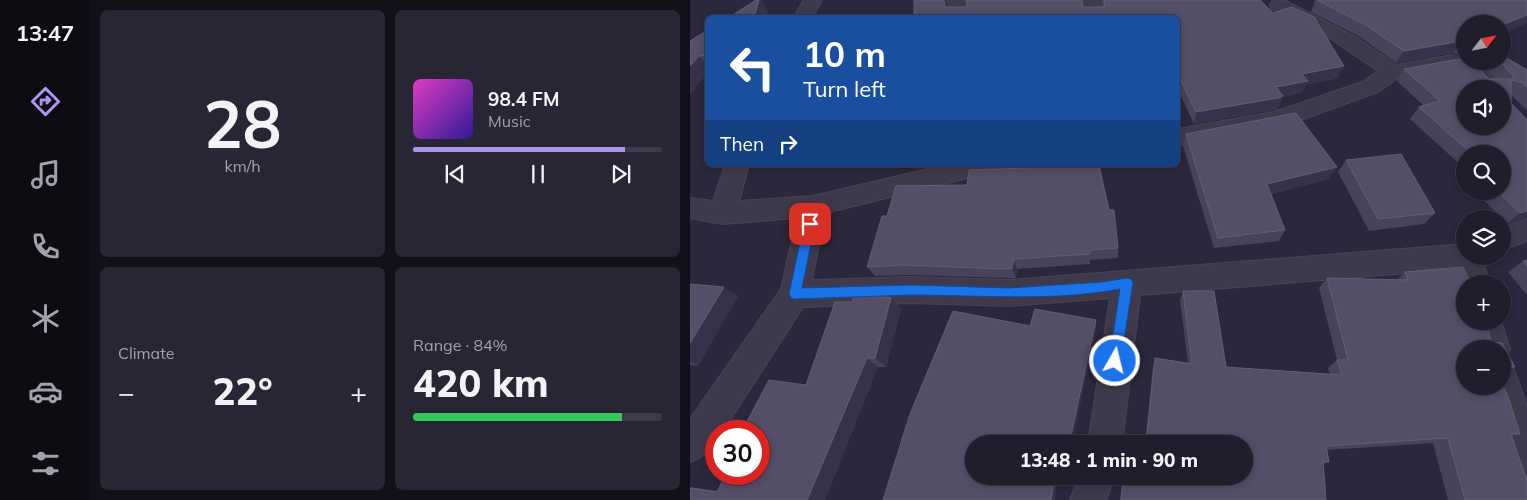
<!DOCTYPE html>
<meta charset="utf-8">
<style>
body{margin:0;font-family:Mulish,sans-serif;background:#282635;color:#f1f3f6;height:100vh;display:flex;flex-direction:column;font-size:19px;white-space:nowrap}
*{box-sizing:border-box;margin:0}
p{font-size:16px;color:#a2a2aa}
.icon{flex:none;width:28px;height:28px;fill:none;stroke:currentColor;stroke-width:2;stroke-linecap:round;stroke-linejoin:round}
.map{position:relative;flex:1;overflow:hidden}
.drawer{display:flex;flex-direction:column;gap:10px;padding:10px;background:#121019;width:600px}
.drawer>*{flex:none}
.top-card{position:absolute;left:15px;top:15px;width:475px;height:152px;border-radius:8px;box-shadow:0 2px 8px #0003,0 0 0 1px #3d3b49;background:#1a4fa0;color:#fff;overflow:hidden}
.needle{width:32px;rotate:58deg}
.buttons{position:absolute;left:766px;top:15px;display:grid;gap:10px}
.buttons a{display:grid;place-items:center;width:55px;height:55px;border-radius:50%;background:#201d2d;box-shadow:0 2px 8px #0003,0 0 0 1px #3d3b49;font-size:25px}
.speed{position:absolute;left:15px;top:420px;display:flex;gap:10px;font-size:25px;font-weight:700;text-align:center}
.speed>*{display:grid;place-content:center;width:65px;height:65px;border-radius:50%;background:#201d2d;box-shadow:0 2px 8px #0003,0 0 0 1px #3d3b49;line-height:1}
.speed .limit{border:8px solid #d22;background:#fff;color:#111}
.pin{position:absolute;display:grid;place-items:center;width:42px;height:42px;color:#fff;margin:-21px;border-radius:10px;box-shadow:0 2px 8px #0006}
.me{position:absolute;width:55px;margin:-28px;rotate:8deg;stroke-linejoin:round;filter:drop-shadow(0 0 4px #0008)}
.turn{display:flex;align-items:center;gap:18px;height:105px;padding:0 15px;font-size:22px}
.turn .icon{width:65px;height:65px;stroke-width:2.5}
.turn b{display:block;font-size:35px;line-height:42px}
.then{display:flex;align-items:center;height:48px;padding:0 15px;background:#0003;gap:10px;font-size:19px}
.big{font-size:38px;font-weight:800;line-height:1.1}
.drawer .card{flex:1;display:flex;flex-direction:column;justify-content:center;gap:8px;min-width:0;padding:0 18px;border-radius:8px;background:#282635}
.drawer .dial{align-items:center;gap:0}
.dial b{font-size:65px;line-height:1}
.song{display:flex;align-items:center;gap:15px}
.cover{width:60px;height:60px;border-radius:8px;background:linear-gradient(135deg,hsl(310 70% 55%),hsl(250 70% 35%))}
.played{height:5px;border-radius:2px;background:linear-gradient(90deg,#ac95ee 85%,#3d3b49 85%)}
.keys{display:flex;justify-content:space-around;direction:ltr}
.heat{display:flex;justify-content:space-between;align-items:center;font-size:28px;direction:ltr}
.charge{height:8px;border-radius:4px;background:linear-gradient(90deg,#34c759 84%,#3d3b49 0)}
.drawer .tiles{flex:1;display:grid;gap:10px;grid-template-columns:repeat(2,1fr)}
.trip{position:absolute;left:275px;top:435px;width:288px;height:50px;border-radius:25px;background:#201d2d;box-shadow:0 2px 8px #0003,0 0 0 1px #3d3b49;font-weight:800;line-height:50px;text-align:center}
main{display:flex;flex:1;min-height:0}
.menu{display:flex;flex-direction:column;width:90px;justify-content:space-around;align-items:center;background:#0d0c12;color:#a2a2aa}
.menu .icon{width:35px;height:35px}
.menu .active{color:#ac95ee}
.menu b{font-size:22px;color:#f1f3f6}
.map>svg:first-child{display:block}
</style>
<main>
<nav class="menu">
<b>13:47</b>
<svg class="icon active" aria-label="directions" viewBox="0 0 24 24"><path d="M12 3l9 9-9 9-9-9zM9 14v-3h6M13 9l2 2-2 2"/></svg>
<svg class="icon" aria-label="music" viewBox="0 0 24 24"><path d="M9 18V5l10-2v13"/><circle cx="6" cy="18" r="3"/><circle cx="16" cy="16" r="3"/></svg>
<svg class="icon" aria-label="phone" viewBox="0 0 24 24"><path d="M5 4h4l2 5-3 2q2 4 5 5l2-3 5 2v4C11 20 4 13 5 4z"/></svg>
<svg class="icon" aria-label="climate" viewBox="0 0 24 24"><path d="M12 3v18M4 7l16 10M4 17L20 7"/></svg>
<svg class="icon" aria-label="car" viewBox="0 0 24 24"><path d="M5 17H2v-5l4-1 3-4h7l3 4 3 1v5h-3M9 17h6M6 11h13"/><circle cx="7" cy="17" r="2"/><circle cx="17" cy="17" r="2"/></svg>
<svg class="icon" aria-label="filters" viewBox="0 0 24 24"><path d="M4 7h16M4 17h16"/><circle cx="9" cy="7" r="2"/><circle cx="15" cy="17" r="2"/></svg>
</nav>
<section class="drawer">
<div class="tiles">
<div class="card dial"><b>28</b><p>km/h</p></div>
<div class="card">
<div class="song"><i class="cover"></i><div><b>98.4 FM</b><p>Music</p></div></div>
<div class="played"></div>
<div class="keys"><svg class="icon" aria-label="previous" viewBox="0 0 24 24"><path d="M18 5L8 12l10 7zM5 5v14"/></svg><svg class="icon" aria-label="pause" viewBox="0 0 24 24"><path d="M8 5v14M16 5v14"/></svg><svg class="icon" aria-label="next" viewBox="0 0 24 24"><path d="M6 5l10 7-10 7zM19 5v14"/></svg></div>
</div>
<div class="card"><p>Climate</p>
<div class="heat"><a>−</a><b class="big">22°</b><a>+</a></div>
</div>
<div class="card"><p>Range · 84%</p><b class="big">420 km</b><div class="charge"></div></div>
</div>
</section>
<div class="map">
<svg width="837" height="500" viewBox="0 0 837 500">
<rect width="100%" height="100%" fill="#2b273c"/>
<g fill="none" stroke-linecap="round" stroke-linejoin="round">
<defs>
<path id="street" d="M 114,0 L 132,0 L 122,18 L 103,18 Z
M 258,0 L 276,0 L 279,18 L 260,18 Z
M 391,0 L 409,0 L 414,18 L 395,18 Z
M 587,0 L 596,1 L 669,39 L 706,65 L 762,55 L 793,68 L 812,89 L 789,89 L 779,78 L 760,69 L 708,78 L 688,92 L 594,126 L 488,145 L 488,129 L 584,112 L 672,82 L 688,71 L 641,39 L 582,9 L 580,5 L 582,1 Z
M 35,165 L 59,165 L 49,201 L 123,196 L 255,165 L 316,165 L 313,171 L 282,177 L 135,213 L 122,280 L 220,277 L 319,280 L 775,244 L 775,256 L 792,256 L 799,284 L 775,284 L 775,293 L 766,269 L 450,295 L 432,444 L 398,444 L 420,298 L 319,306 L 220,303 L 113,307 L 33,431 L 26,431 C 26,447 14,457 0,462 L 0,419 L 91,289 L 107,218 L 32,224 L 0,218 L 0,198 L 23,201 Z
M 837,219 L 837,241 L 812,250 L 812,227 Z
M 781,321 L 811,321 L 820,349 L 815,360 L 812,361 L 812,349 L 788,349 Z
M 812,362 L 823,367 L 837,406 L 837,479 L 825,473 L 798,386 L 812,386 Z
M 389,476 L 425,476 L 416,500 L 380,500 Z"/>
</defs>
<use href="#street" stroke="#484355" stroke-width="2"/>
<use href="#street" fill="#3e3a4c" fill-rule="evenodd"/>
</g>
<path fill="#48425a" d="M 411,0 L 570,0 L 648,78 L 616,85 L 612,93 L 593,97 L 588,109 L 584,110 L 504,124 L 488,90 L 488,18 L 224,18 L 257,7 L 412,7 Z
M 625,0 L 837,0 L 775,24 L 775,58 L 763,53 L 706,63 L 670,37 L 621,12 Z
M 18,30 L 18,72 L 0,94 L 0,41 Z
M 781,61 L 812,61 L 837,70 L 837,110 L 821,95 L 821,103 L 837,217 L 817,224 L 785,191 L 812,191 L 812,154 L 775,154 L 775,169 L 720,119 L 729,107 L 733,105 L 707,81 L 714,69 L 805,79 L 794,67 Z
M 496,134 L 639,179 L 581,194 L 595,230 L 589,241 L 524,248 L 493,146 Z
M 656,160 L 745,213 L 734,224 L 679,231 L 648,172 Z
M 362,165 L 409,165 L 419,210 L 428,248 L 428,258 L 400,260 L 400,264 L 327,269 L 326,278 L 319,278 L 220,275 L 185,276 L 177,267 L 197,216 L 277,185 L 363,167 Z
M 837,260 L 837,295 L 818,272 L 833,261 Z
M 773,267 L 781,284 L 775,284 L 775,321 L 796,321 L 801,342 L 812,343 L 825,367 L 812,372 L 812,349 L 775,349 L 775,386 L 812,386 L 812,384 L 817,394 L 830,434 L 822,436 L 837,481 L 837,500 L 758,500 L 743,443 L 637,450 L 639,462 L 633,464 L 636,500 L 430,500 L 433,481 L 445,483 L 447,476 L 452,477 L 452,476 L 554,476 L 554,444 L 455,444 L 463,366 L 465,358 L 498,363 L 490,300 L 493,291 L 524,291 L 536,367 L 640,374 L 638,368 L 647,360 L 629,288 L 637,278 L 707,280 L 715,272 Z
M 0,284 L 48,296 L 8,366 L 0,365 Z
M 201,298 L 211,309 L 196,367 L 188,367 L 135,500 L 0,500 L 0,487 L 27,491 L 116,385 L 162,302 Z"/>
<path fill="#373249" d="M 69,0 L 71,0 L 78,11 L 77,18 L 64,18 Z
M 254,0 L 257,0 L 259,18 L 255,7 Z
M 837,15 L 837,23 L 812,34 L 812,25 Z
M 771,41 L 763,53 L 706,63 L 714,51 Z
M 9,56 L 18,66 L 18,72 L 0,94 L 0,66 Z
M 654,66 L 648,78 L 616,85 L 612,93 L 593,97 L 588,109 L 584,110 L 504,124 L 506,112 L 586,87 L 612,74 Z
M 647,167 L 639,179 L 572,196 L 577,184 Z
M 837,211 L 837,217 L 817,224 L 830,213 Z
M 324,259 L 327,269 L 326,278 L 322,268 Z
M 34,287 L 48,296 L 8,366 L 0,362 L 0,343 Z
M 201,298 L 211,309 L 196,367 L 185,358 Z
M 406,320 L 406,331 L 382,444 L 379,444 Z
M 177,358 L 188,367 L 135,500 L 117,500 Z
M 365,476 L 368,476 L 365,500 L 361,500 Z"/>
<path fill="#544e66" stroke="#645e75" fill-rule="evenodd" d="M 66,0 L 69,0 L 64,18 L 38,18 Z
M 224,0 L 254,0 L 255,7 L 277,7 L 276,0 L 392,0 L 393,7 L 415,7 L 414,0 L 570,0 L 583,13 L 602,7 L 624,17 L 654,66 L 612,74 L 618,81 L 586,87 L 593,96 L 588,98 L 506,112 L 488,74 L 488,18 L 275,18 L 275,16 L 263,18 L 224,18 Z
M 627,0 L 837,0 L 837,15 L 812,25 L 812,24 L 775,24 L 775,42 L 771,41 L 714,51 L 676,25 Z
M 18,30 L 18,55 L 9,56 L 0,66 L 0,41 Z
M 812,55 L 837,70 L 837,87 L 831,82 L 821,80 L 821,103 L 837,120 L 837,211 L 830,213 L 808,191 L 812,191 L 812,154 L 782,154 L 729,107 L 750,101 L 714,69 L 769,59 L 787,67 L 799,79 L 823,79 L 824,77 L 810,61 L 812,61 ZM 775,89 L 812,89 L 812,126 L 775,126 Z
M 606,113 L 647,167 L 577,184 L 595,230 L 528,238 L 496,134 Z
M 711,154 L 745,213 L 688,219 L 656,160 Z
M 364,165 L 409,165 L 419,210 L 424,210 L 428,248 L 400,250 L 400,254 L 324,259 L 322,268 L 315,269 L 213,265 L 177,267 L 192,216 L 197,216 L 206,186 L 277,185 L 279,170 L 364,167 Z
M 837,260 L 837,266 L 833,261 Z
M 773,267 L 781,284 L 775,284 L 775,321 L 796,321 L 801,342 L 812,343 L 825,367 L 812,366 L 812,349 L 775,349 L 775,386 L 812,386 L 812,384 L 817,394 L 830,434 L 821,434 L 837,481 L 837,500 L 775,500 L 758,438 L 636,446 L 639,462 L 633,461 L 636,500 L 431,500 L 433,481 L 446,483 L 447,476 L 453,477 L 453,476 L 554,476 L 554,444 L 456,444 L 465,358 L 502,364 L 493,291 L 524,291 L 536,367 L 652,375 L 647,360 L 658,360 L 637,278 L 718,280 L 715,272 Z
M 0,284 L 34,287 L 0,343 Z
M 165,295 L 183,295 L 201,298 L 185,358 L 177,358 L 117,500 L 0,500 L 0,488 L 27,492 L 36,474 L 69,474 L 69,431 L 52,431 L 79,380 L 116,385 L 145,302 L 162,302 Z
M 345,309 L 406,320 L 379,444 L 284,444 L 284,476 L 365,476 L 361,500 L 193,500 L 220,414 L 263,311 L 340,326 Z"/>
<path fill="#1a73e8" stroke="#114b97" d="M 120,219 L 125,224 L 112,288 L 220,285 L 319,288 L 412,282 L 437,278 L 441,279 L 443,283 L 430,366 L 425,368 L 421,366 L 419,361 L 430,289 C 360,302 290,295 220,295 C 182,296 143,298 105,299 L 101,298 L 99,294 L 114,224 Z"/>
</svg>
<div class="buttons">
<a><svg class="needle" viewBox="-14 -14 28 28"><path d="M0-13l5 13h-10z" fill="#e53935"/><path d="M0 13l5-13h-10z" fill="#a2a2aa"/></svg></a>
<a><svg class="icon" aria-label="sound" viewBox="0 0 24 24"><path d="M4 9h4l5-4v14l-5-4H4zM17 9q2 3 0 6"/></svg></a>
<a><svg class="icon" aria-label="search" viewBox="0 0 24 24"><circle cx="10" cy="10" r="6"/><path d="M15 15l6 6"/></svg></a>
<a><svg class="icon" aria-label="layers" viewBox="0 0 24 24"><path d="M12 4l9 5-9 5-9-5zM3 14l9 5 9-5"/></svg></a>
<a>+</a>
<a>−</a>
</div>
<div class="speed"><div class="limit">30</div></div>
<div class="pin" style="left:120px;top:224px;background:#d93025"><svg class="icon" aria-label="arrive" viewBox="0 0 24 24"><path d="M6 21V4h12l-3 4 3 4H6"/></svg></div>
<svg class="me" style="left:425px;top:361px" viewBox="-20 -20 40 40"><circle r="17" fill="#1a73e8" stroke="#fff" stroke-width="3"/><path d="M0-11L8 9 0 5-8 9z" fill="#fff"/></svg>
<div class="trip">13:48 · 1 min · 90 m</div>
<div class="top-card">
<div class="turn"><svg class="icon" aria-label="left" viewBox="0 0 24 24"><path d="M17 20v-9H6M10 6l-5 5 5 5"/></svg><div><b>10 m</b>Turn left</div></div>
<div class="then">Then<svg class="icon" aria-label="right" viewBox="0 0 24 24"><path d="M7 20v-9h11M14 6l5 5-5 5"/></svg></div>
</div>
</div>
</main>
